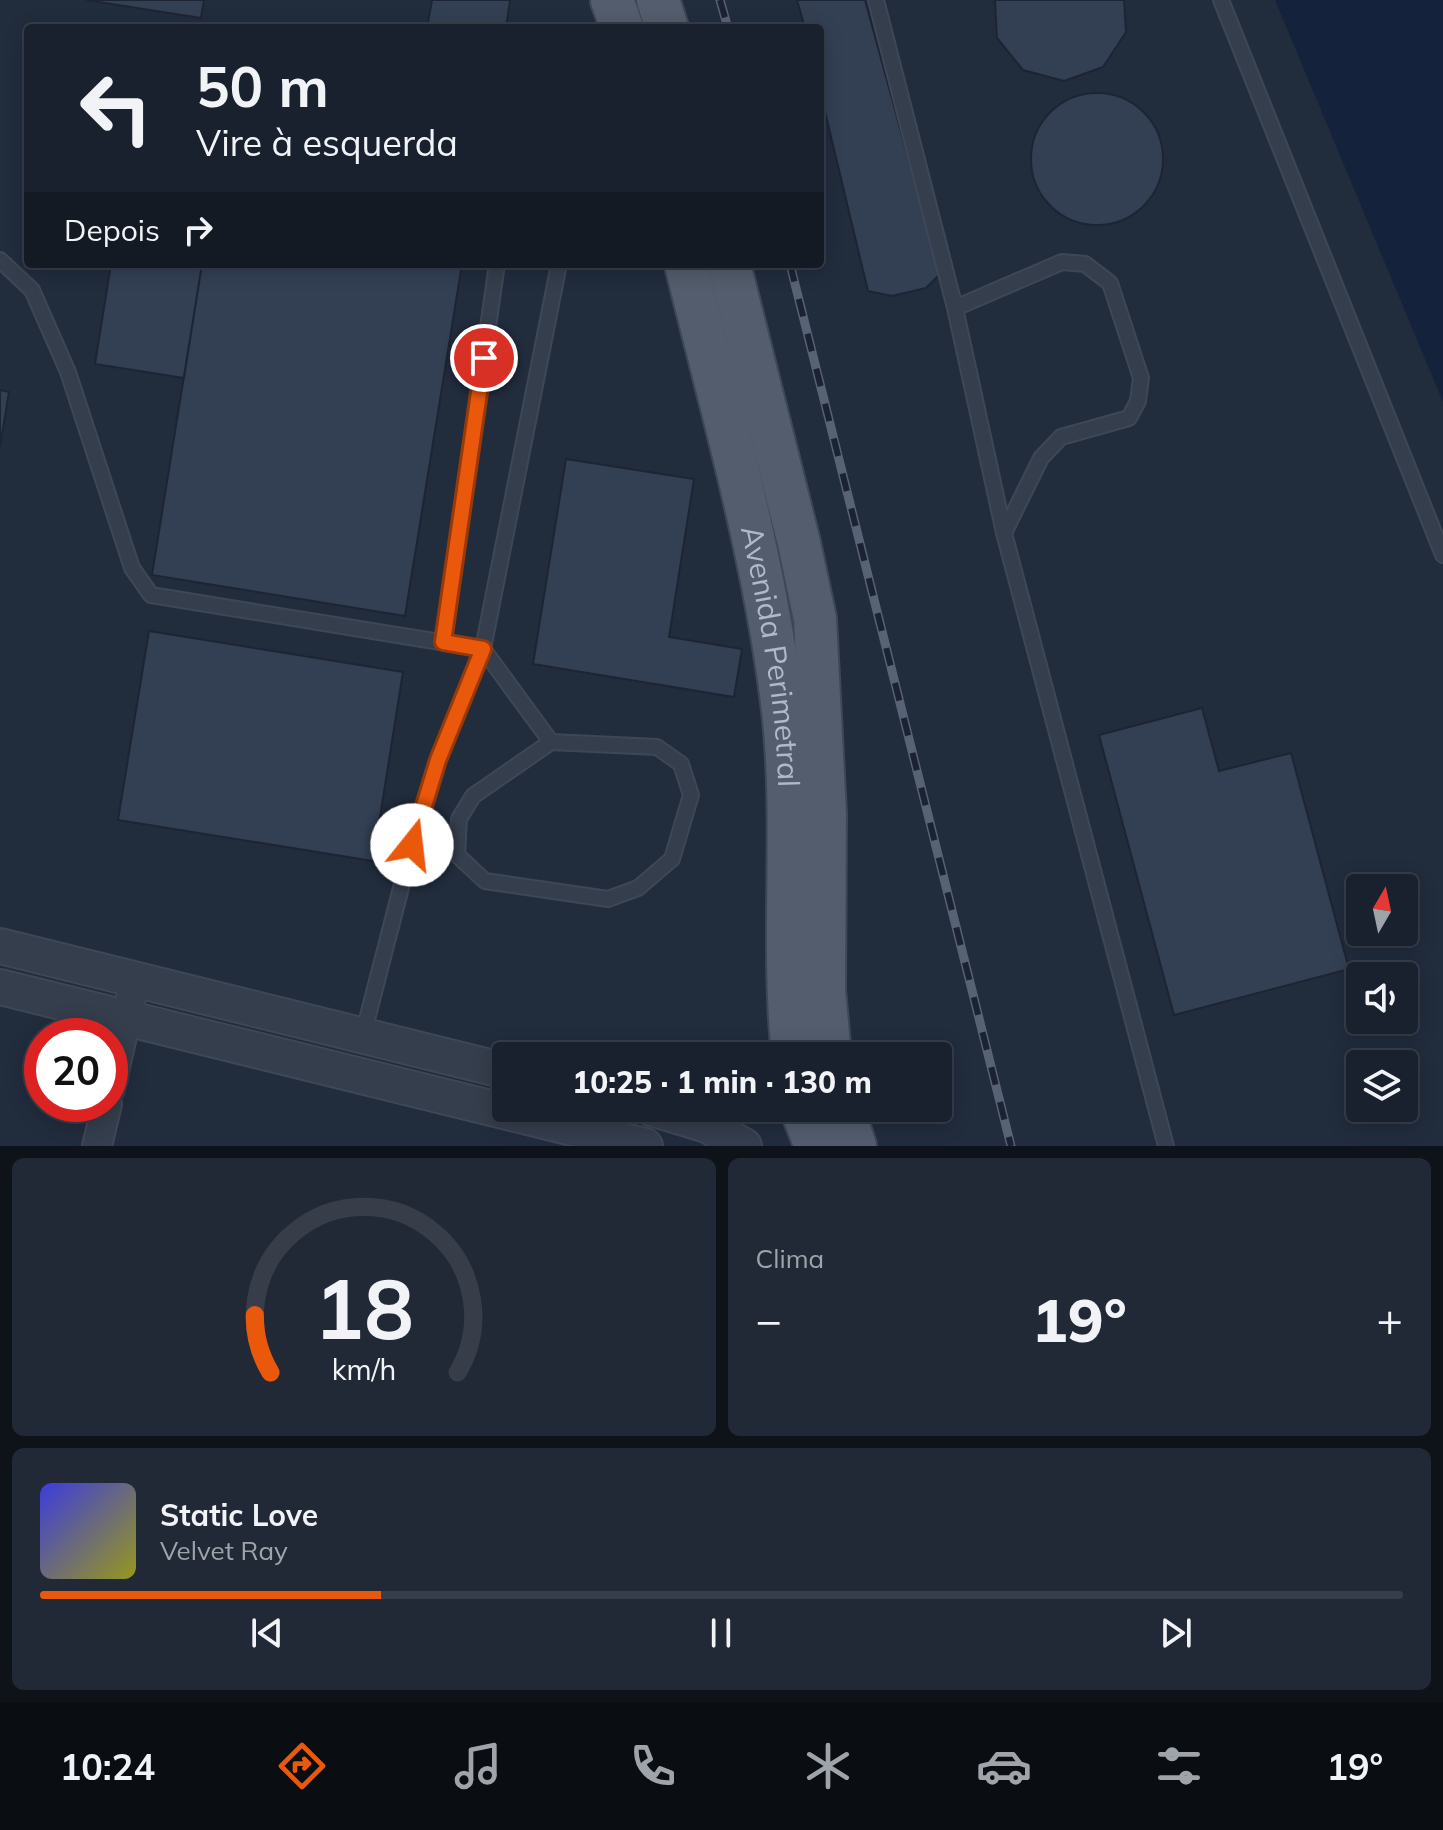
<!DOCTYPE html>
<html lang="pt">
<meta charset="utf-8">
<style>
body{margin:0;font-family:Mulish,sans-serif;background:#222936;color:#f1f3f6;height:100vh;display:flex;flex-direction:column;font-size:30px;white-space:nowrap}
*{box-sizing:border-box;margin:0}
p{font-size:26px;color:#9fa3aa}
.icon{flex:none;width:44px;height:44px;fill:none;stroke:currentColor;stroke-width:2;stroke-linecap:round;stroke-linejoin:round}
.map{position:relative;height:1146px;overflow:hidden}
.drawer{display:flex;flex-direction:column;gap:12px;padding:12px;background:#0e1219;flex:1}
.drawer>*{flex:none}
.hud{position:absolute;left:24px;top:24px;width:800px;height:244px;border-radius:8px;box-shadow:0 4px 20px #0003,0 0 0 2px #373e4a;background:#19212e;color:#f1f3f6;overflow:hidden}
.needle{width:52px;rotate:9deg}
.buttons{position:absolute;left:1346px;top:874px;display:grid;gap:16px}
.buttons a{display:grid;place-items:center;width:72px;height:72px;border-radius:8px;background:#19212e;box-shadow:0 4px 20px #0003,0 0 0 2px #373e4a;font-size:40px}
.speed{position:absolute;left:24px;top:1018px;display:flex;gap:16px;font-size:40px;font-weight:700;text-align:center}
.speed>*{display:grid;place-content:center;width:104px;height:104px;border-radius:50%;background:#19212e;box-shadow:0 4px 20px #0003,0 0 0 2px #373e4a;line-height:1}
.speed .limit{border:12px solid #d22;background:#fff;color:#111}
.pin{position:absolute;display:grid;place-items:center;width:68px;height:68px;color:#fff;margin:-34px;border:4px solid #fff;border-radius:50%;box-shadow:0 2px 8px #0007}
.me{position:absolute;width:88px;margin:-44px;rotate:16deg;stroke-linejoin:round;filter:drop-shadow(0 0 6px #0008)}
.turn{display:flex;align-items:center;gap:28px;height:168px;padding:0 40px;font-size:36px}
.turn .icon{width:104px;height:104px;stroke-width:2.5}
.turn b{display:block;font-size:56px;line-height:68px}
.then{display:flex;align-items:center;height:76px;padding:0 40px;background:#0003;gap:16px;font-size:30px}
.big{font-size:60px;font-weight:800;line-height:1.1}
.drawer .card{flex:1;display:flex;flex-direction:column;justify-content:center;gap:12px;min-width:0;padding:0 28px;border-radius:12px;background:#222936}
.drawer .dial{align-items:center;gap:0}
.dial svg{height:208px;overflow:visible;fill:none;stroke:#373e4a;stroke-width:7;stroke-linecap:round;text-anchor:middle}
.dial text{fill:#f1f3f6;stroke:none}
.song{display:flex;align-items:center;gap:24px}
.cover{width:96px;height:96px;border-radius:12px;background:linear-gradient(135deg,hsl(240 70% 55%),hsl(60 70% 35%))}
.played{height:8px;border-radius:4px;background:linear-gradient(90deg,#ea580c 25%,#373e4a 25%)}
.keys{display:flex;justify-content:space-around;direction:ltr}
.heat{display:flex;justify-content:space-between;align-items:center;font-size:44px;direction:ltr}
.drawer .tiles{flex:1;display:grid;gap:12px;grid-template-columns:1fr 1fr}
.card:last-child{grid-column:span 2}
.trip{position:absolute;left:492px;top:1042px;width:460px;height:80px;border-radius:8px;background:#19212e;box-shadow:0 4px 20px #0003,0 0 0 2px #373e4a;font-weight:800;line-height:80px;text-align:center}
.menu{display:flex;height:128px;justify-content:space-around;align-items:center;background:#0a0d12;color:#9fa3aa}
.menu .icon{width:56px;height:56px}
.menu .current{color:#ea580c}
.menu b{font-size:36px;color:#f1f3f6}
.map>svg:first-child{display:block}
</style>
<div class="map">
<svg width="1443" height="1146" viewBox="0 0 1443 1146">
<rect width="100%" height="100%" fill="#212c3d"/>
<path fill="#14223b" d="M 1275,0 L 1443,0 L 1443,402 Z"/>
<path fill="#334054" stroke="#1d2534" stroke-width="2" d="M 86,0 L 204,0 L 201,18 Z
M 432,0 L 510,0 L 506,28 L 427,28 Z
M 797,0 L 865,0 L 940,274 L 926,288 L 892,296 L 868,291 L 820,91 L 820,28 L 805,28 Z
M 995,0 L 1124,0 L 1126,32 L 1103,67 L 1064,81 L 1023,70 L 997,38 Z
M1031 159a66 66 0 1 1 132 0a66 66 0 1 1-132 0Z
M 111,264 L 202,264 L 184,378 L 95,364 Z
M 202,264 L 462,264 L 405,616 L 152,575 Z
M 0,390 L 9,392 L 0,447 Z
M 566,459 L 694,479 L 669,637 L 742,649 L 734,697 L 533,664 Z
M 149,631 L 403,672 L 373,861 L 118,820 Z
M 1202,708 L 1219,771 L 1291,753 L 1349,969 L 1174,1015 L 1099,735 Z"/>
<g fill="none" stroke-linecap="round" stroke-linejoin="round">
<defs>
<path id="service" d="M 876,0 L 955,308 L 1004,533 L 1166,1146
M 1221,0 L 1443,555
M 0,260 L 32,290 L 68,372 L 132,568 L 151,595 L 483,649 L 559,264
M 955,308 L 1062,262 L 1085,264 L 1110,283 L 1141,378 L 1138,401 L 1129,418 L 1061,437 L 1041,458 L 1004,533
M 443,642 L 497,264
M 363,1035 L 419,818 L 438,760 L 483,649 L 551,742 L 473,796 L 459,819 L 457,855 L 485,881 L 608,899 L 638,888 L 672,859 L 691,795 L 681,764 L 657,747 L 551,742"/>
<path id="minor" d="M 110,1089 L 135,980
M 97,1146 L 107,1104
M 592,1146 L 602,1108"/>
<path id="tertiary" d="M 0,946 L 506,1071
M 0,987 L 645,1146
M 651,1108 L 707,1125 L 744,1146"/>
<g id="primary">
<path d="M 612,0 L 622,28"/>
<path d="M 658,0 L 667,28"/>
<path id="s1" d="M 686,264 C 722,411 765,559 783,710 C 796,825 781,941 793,1056"/>
<path d="M 729,264 L 799,543 L 815,619 L 825,814 L 824,990 L 830,1056"/>
<path d="M 801,1108 L 816,1146"/>
<path d="M 842,1108 L 855,1146"/>
</g>
</defs>
<use href="#service" stroke="#3f4756" stroke-width="18"/>
<use href="#minor" stroke="#3f4756" stroke-width="32"/>
<use href="#tertiary" stroke="#3f4756" stroke-width="38"/>
<use href="#primary" stroke="#3f4756" stroke-width="46"/>
<use href="#service" stroke="#353e4d" stroke-width="14"/>
<use href="#minor" stroke="#353e4d" stroke-width="28"/>
<use href="#tertiary" stroke="#353e4d" stroke-width="34"/>
<use href="#primary" stroke="#535d6d" stroke-width="42"/>
<defs>
<path id="rail" d="M 720,0 L 728,28
M 790,264 L 1011,1146"/>
</defs>
<use href="#rail" stroke="#576274" stroke-width="9"/>
<use href="#rail" stroke="#1b2332" stroke-width="6" stroke-dasharray="18" stroke-linecap="butt"/>
</g>
<g fill="none" stroke-linecap="round" stroke-linejoin="round">
<defs>
<path id="route" d="M 412,845 L 438,760 L 483,649 L 443,642 L 484,358"/>
</defs>
<use href="#route" stroke="#983908" stroke-width="20"/>
<use href="#route" stroke="#ea580c" stroke-width="14"/>
</g>
<g text-anchor="middle" stroke-width="8" stroke-linejoin="round" paint-order="stroke">
<g font-size="30" fill="#b1b9c9" stroke="#1b2332">
<text dy="10" stroke="none"><textPath href="#s1" startOffset="402">Avenida Perimetral</textPath></text>
</g>
</g>
</svg>
<div class="buttons">
<a><svg class="needle" viewBox="-14 -14 28 28"><path d="M0-13l5 13h-10z" fill="#e53935"/><path d="M0 13l5-13h-10z" fill="#9fa3aa"/></svg></a>
<a><svg class="icon" aria-label="sound" viewBox="0 0 24 24"><path d="M4 9h4l5-4v14l-5-4H4zM17 9q2 3 0 6"/></svg></a>
<a><svg class="icon" aria-label="layers" viewBox="0 0 24 24"><path d="M12 4l9 5-9 5-9-5zM3 14l9 5 9-5"/></svg></a>
</div>
<div class="speed"><div class="limit">20</div></div>
<div class="pin" style="left:484px;top:358px;background:#d93025"><svg class="icon" aria-label="arrive" viewBox="0 0 24 24"><path d="M6 21V4h12l-3 4 3 4H6"/></svg></div>
<svg class="me" style="left:412px;top:845px" viewBox="-20 -20 40 40"><circle r="19" fill="#fff"/><path d="M0-13L10 11 0 6-10 11z" fill="#ea580c"/></svg>
<div class="trip">10:25 · 1 min · 130 m</div>
<div class="hud">
<div class="turn"><svg class="icon" aria-label="left" viewBox="0 0 24 24"><path d="M17 20v-9H6M10 6l-5 5 5 5"/></svg><div><b>50 m</b>Vire à esquerda</div></div>
<div class="then">Depois<svg class="icon" aria-label="right" viewBox="0 0 24 24"><path d="M7 20v-9h11M14 6l5 5-5 5"/></svg></div>
</div>
</div>
<section class="drawer">
<div class="tiles">
<div class="card dial"><svg viewBox="0 0 100 80">
<path d="M14 69A42 42 0 1 1 86 69"/>
<path d="M14 69A42 42 0 0 1 8 47" stroke="#ea580c"/>
<text x="50" y="56" font-size="32" font-weight="700">18</text>
<text x="50" y="72" font-size="11">km/h</text>
</svg></div>
<div class="card"><p>Clima</p>
<div class="heat"><a>−</a><b class="big">19°</b><a>+</a></div>
</div>
<div class="card">
<div class="song"><i class="cover"></i><div><b>Static Love</b><p>Velvet Ray</p></div></div>
<div class="played"></div>
<div class="keys"><svg class="icon" aria-label="previous" viewBox="0 0 24 24"><path d="M18 5L8 12l10 7zM5 5v14"/></svg><svg class="icon" aria-label="pause" viewBox="0 0 24 24"><path d="M8 5v14M16 5v14"/></svg><svg class="icon" aria-label="next" viewBox="0 0 24 24"><path d="M6 5l10 7-10 7zM19 5v14"/></svg></div>
</div>
</div>
</section>
<nav class="menu">
<b>10:24</b>
<svg class="icon current" aria-label="directions" viewBox="0 0 24 24"><path d="M12 3l9 9-9 9-9-9zM9 14v-3h6M13 9l2 2-2 2"/></svg>
<svg class="icon" aria-label="music" viewBox="0 0 24 24"><path d="M9 18V5l10-2v13"/><circle cx="6" cy="18" r="3"/><circle cx="16" cy="16" r="3"/></svg>
<svg class="icon" aria-label="phone" viewBox="0 0 24 24"><path d="M5 4h4l2 5-3 2q2 4 5 5l2-3 5 2v4C11 20 4 13 5 4z"/></svg>
<svg class="icon" aria-label="climate" viewBox="0 0 24 24"><path d="M12 3v18M4 7l16 10M4 17L20 7"/></svg>
<svg class="icon" aria-label="car" viewBox="0 0 24 24"><path d="M5 17H2v-5l4-1 3-4h7l3 4 3 1v5h-3M9 17h6M6 11h13"/><circle cx="7" cy="17" r="2"/><circle cx="17" cy="17" r="2"/></svg>
<svg class="icon" aria-label="filters" viewBox="0 0 24 24"><path d="M4 7h16M4 17h16"/><circle cx="9" cy="7" r="2"/><circle cx="15" cy="17" r="2"/></svg>
<b>19°</b>
</nav>
